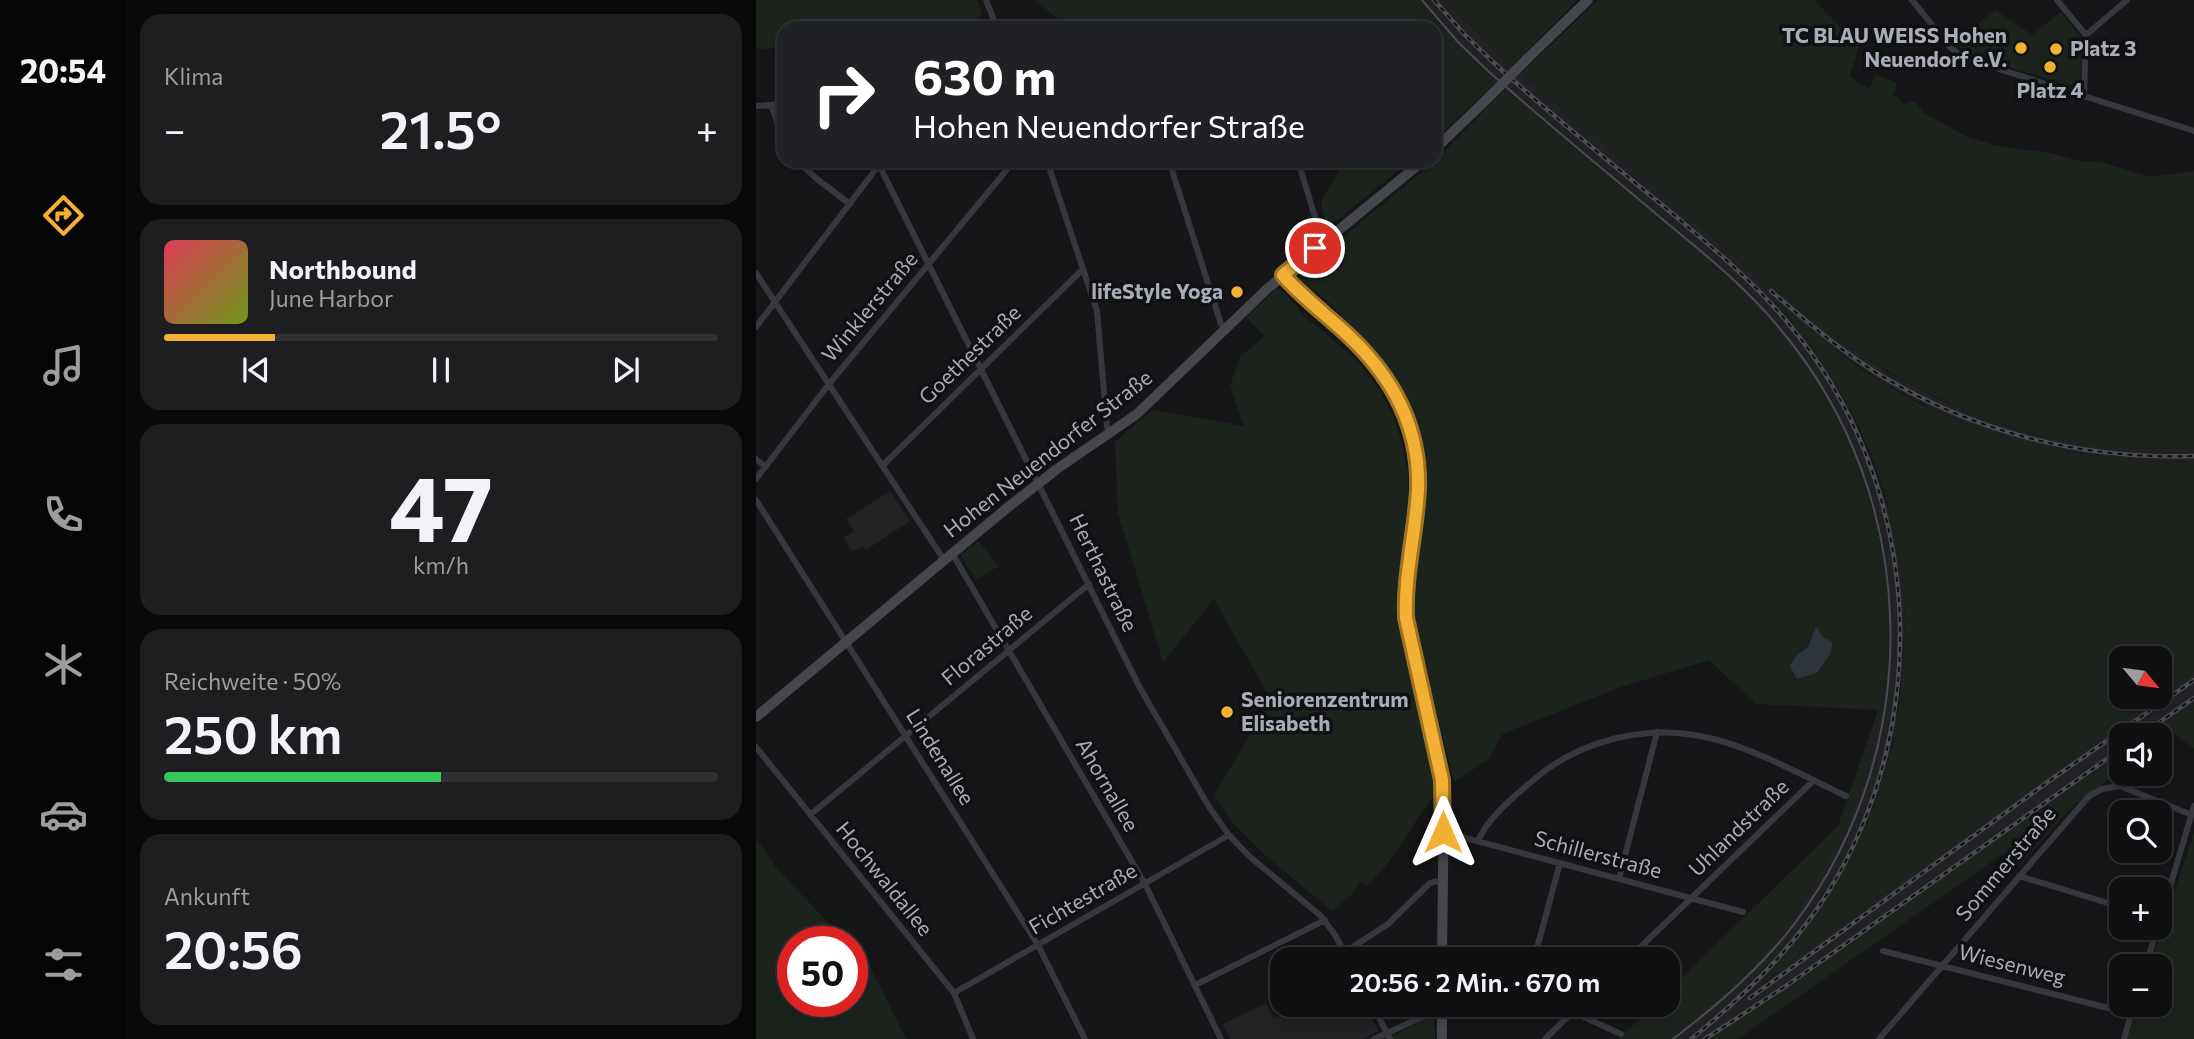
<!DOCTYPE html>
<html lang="de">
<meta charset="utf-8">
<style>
body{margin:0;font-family:Commissioner,sans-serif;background:#1e1e20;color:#f1f3f6;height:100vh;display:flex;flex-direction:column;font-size:26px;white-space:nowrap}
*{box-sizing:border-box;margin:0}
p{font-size:23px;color:#9c9d9f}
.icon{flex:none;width:38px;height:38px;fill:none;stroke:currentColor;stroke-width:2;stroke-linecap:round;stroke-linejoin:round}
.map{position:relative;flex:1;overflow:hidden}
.panel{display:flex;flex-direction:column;gap:14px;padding:14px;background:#09090a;width:630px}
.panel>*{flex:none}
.top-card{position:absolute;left:21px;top:21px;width:665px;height:147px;border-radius:21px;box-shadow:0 4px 10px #0003,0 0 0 2px #303032;background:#202124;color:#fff;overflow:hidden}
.needle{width:46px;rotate:119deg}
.controls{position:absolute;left:1353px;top:646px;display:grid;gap:14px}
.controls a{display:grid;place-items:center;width:63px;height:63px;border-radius:14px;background:#101012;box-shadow:0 4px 10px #0003,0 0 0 2px #303032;font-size:35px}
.speed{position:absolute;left:21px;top:926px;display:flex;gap:14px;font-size:35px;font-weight:700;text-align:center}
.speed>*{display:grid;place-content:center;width:91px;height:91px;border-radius:50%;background:#101012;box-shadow:0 4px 10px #0003,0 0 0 2px #303032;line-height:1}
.speed .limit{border:10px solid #d22;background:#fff;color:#111}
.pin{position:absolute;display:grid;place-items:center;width:60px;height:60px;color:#fff;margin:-30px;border:4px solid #fff;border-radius:50%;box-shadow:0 2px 7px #0007}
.me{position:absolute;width:77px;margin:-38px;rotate:0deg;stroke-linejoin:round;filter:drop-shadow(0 0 5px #0008)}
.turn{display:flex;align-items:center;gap:24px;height:147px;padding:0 21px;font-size:32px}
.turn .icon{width:91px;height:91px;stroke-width:2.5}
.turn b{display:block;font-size:49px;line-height:60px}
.big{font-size:52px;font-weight:600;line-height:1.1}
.panel .card{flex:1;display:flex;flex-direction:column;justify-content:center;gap:10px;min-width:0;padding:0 24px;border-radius:21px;background:#1e1e20}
.panel .dial{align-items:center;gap:0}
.dial b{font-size:91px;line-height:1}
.song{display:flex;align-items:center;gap:21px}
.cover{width:84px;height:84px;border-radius:10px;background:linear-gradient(135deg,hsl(350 70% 55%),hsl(80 70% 35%))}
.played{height:7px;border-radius:4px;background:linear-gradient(90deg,#f2b134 20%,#303032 20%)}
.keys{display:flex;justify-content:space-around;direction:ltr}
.heat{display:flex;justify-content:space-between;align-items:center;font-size:38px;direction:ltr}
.charge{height:10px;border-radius:5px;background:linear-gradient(90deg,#34c759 50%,#303032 0)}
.trip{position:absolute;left:514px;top:947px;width:410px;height:70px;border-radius:21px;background:#101012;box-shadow:0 4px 10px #0003,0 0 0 2px #303032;font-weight:600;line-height:70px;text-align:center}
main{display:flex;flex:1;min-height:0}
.menu{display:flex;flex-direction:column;width:126px;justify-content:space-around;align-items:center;background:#060607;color:#9c9d9f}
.menu .icon{width:49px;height:49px}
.menu .on{color:#f2b134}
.menu b{font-size:32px;color:#f1f3f6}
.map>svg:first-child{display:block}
</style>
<main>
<nav class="menu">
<b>20:54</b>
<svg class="icon on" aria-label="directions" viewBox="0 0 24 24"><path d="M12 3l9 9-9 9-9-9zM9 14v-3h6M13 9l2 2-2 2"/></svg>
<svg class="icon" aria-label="music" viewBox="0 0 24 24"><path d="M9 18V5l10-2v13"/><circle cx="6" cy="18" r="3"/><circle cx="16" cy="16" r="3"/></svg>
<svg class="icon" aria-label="phone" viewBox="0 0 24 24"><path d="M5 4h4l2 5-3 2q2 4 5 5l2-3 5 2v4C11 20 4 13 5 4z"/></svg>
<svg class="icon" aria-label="climate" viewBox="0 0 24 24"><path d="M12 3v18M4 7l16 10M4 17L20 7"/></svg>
<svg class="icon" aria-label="car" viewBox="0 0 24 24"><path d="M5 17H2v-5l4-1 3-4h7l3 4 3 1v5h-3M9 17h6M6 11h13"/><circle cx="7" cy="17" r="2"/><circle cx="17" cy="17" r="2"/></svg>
<svg class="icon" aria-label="filters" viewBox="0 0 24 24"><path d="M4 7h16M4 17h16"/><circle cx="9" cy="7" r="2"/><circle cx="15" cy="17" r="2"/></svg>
</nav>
<section class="panel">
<div class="card"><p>Klima</p>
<div class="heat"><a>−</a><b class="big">21.5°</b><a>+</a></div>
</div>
<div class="card">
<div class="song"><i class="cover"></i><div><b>Northbound</b><p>June Harbor</p></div></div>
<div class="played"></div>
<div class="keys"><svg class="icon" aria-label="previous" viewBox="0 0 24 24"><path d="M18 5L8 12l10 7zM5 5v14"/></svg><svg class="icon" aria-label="pause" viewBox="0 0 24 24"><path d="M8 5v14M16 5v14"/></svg><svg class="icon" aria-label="next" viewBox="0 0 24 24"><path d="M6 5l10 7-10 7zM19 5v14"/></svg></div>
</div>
<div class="card dial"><b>47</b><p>km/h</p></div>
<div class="card"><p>Reichweite · 50%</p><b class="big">250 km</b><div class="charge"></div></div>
<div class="card"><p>Ankunft</p><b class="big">20:56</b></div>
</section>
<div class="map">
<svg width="1438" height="1039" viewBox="0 0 1438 1039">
<rect width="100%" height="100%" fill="#161618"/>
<path fill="#222225" d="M 664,0 L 690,0 L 729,41 L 778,85 L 884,173 L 983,261 L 1082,339 L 1131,372 L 1182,399 L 1227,418 L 1275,434 L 1328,444 L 1382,449 L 1438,448 L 1438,461 L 1381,462 L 1272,445 L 1223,429 L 1177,409 L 1126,382 L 1077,348 L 1018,301 L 1069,367 L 1097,416 L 1121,475 L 1137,523 L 1146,575 L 1149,621 L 1140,727 L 1125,786 L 1104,836 L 1073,894 L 1044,936 L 985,1001 L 1067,938 L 1438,671 L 1438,703 L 1391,735 L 1365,735 L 1365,753 L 954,1039 L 911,1039 L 986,977 L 1044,906 L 1089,832 L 1109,778 L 1123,719 L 1132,664 L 1134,624 L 1131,580 L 1121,526 L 1108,481 L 1083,421 L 1057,376 L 1017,327 L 970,276 L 762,101 L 712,56 Z
M 134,491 L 154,521 L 110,550 L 107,546 L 96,552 L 88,538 L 98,531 L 90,519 Z
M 510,1003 L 518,1018 L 546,1005 L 609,1004 L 622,1031 L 607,1039 L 474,1039 L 467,1024 Z"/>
<path fill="#1c231d" d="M 0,0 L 221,0 L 226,13 L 215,28 L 28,28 L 28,48 L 0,49 Z
M 279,0 L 664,0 L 712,56 L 741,82 L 679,139 L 679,28 L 313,28 Z
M 690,0 L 821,0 L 757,66 L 729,41 Z
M 842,0 L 1058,0 L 1088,31 L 1106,36 L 1094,76 L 1104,85 L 1114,88 L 1119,74 L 1141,83 L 1137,96 L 1143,98 L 1147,105 L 1159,101 L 1168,113 L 1199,130 L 1209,136 L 1241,146 L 1294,153 L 1327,162 L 1345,162 L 1395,177 L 1438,171 L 1438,448 C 1401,449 1364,450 1327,444 C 1152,416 1030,303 903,190 C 858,150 810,114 765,73 Z
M 1239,10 L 1276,35 L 1305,12 L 1326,38 L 1327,43 L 1324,89 L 1208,53 L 1199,42 Z
M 749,89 L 970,276 L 1017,327 L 1057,376 L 1083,421 L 1108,481 L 1121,526 L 1131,580 L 1134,624 L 1132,664 L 1123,719 L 1109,778 L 1089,832 L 1067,870 L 1026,933 L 1003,960 L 987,977 L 942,1015 L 911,1039 L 863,1039 L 898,1005 L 912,1004 L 912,991 L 1082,826 L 1122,710 L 1000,704 L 953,660 L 865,687 L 746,734 L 733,759 L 698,782 L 656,613 L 670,469 L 654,417 L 638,379 L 588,323 C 580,303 561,293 543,283 L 544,273 L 679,161 Z
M 589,161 L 654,161 L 581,220 L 570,226 L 565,202 Z
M 520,289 L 529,293 L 548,316 L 575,338 L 602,362 L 623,389 L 639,420 L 646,444 L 652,472 L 652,505 L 640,614 L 681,793 C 663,812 652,836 636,857 C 629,868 619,877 610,886 L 604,881 L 597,893 L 576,911 L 507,853 L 478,824 L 458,795 L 515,700 L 458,599 L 407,662 L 362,513 L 359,442 L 396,410 L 488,426 L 474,386 L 484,357 L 509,336 L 490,317 Z
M 1014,297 C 1050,326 1086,358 1125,382 C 1193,424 1269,447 1347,457 C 1377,461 1408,464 1438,461 L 1438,671 L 1404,695 L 1404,658 L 1365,658 L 1365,696 L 1402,697 L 1067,938 L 978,1006 C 1014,971 1048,935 1074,892 C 1094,859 1112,824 1124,787 C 1138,748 1144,707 1146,667 C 1147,651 1149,635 1149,619 C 1147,550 1128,476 1097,415 C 1075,372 1045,335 1014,297 Z
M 222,541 L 243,566 L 220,580 L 205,555 Z
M 1438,703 L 1438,748 L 1417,733 L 1404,743 L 1404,735 L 1391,735 Z
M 1365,753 L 1365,771 L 1316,806 L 1263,867 L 1247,854 L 982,1039 L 954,1039 Z
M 1438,833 L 1438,1039 L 1371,1039 L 1382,1005 L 1404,1004 L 1404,966 L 1394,966 Z
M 0,838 L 21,869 L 90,941 L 37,942 L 37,1001 L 96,1001 L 96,948 L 115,968 L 150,1039 L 0,1039 Z
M 678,1015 L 679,1039 L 631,1039 Z"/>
<path fill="#2c353c" d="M 1060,627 L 1068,638 L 1076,642 L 1075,653 L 1061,673 L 1041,679 L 1034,666 L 1040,656 L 1052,647 Z"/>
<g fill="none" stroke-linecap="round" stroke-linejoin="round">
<path stroke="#37383d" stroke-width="6" d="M 230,0 L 241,28
M 1156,0 L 1195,48 L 1208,58 L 1438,131
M 1301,0 L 1330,35
M 226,28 L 238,21
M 1328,97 L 1330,35 L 1371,0
M 15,105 L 28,140
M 0,106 L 28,104
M 42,161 L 61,179 L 94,204
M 291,161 L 341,311 L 351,427 L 355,434
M 413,161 L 465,324 L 469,329
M 542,161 L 562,227
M 123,165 L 384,688 L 453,807 L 473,835 L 493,856 L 565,916 L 579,935 L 592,959
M 0,273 L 188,560
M 0,327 L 126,161
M 0,459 L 10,467
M 126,466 L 327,269
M 0,479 L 73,384 L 258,161
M 0,500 L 282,945 L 329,1039
M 196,553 L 389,884 L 465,1039
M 0,747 L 198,993 L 217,1039
M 54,815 L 333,584
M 687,832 L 987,912
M 722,841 C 731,819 756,798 775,782 C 824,739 894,722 958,739 C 1003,751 1048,776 1090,796
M 1263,876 L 1365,907
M 863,879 L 901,732
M 1404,920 L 1438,806
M 1127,951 L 1376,1014
M 589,952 L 632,924 L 674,883 L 687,880
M 778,959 L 804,863
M 872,959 L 1057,781
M 1390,966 L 1401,928
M 439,985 L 569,920
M 198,993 L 473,835
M 616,1004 L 634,1039
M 799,1004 L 865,1034
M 618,1039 L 695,1004
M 789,1039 L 825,1004
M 1123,1039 L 1333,796 L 1346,789 L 1364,786 L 1436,815
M 1368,1039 L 1378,1004"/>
<path stroke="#45474d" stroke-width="10" d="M 771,59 L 832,0
M 679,149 L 731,99
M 527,275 C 547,298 572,316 594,337 C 637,377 664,429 662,489 C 660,532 648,575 650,618 L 688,794 L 686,959
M 0,717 L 251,508 L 301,469 L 381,414 L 511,289 L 667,161
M 686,1039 L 686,1004"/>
<path stroke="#4a4c52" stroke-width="2" d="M 666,0 L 701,41 L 731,70 C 790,123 851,172 911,223 C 951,256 992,289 1025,330 C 1166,498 1171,748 1039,923 C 1005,968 962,1005 917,1039"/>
<defs>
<path id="rail" d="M 678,0 L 708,34 L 738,63 C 796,116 858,165 918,215 C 958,249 999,283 1032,323 C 1166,483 1181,717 1071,894 C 1035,951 987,997 935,1039
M 1015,291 C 1047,319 1080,347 1116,370 C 1212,431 1325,460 1438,456
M 1385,735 L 1438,698
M 994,998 L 1296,779 L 1438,680
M 949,1039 L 1030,986 L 1365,749"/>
</defs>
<use href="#rail" stroke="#4a4c52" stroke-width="4.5"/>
<use href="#rail" stroke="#111113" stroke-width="2" stroke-dasharray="5" stroke-linecap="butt"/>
<path stroke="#45474d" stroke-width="10" d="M 731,99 L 771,59"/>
</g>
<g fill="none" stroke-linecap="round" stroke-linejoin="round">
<defs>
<path id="route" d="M 559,248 L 527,275 C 547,298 572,316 594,337 C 637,378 664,429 662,489 C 660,532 648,575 650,618 L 686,780 L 687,832"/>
</defs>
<use href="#route" stroke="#9d7322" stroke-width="18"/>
<use href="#route" stroke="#f2b134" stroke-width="12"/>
</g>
<g fill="#f2b134" stroke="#111113" stroke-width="2.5">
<circle cx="1265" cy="48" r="7"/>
<circle cx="1300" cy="49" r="7"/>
<circle cx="1294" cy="67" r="7"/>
<circle cx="481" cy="292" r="7"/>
<circle cx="471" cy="712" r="7"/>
</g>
<g text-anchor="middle" stroke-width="7" stroke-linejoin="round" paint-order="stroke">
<g font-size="21" font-weight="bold" fill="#a8adb8" stroke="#111113" text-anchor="end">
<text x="1251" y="43">TC BLAU WEISS Hohen<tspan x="1251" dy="24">Neuendorf e.V.</tspan></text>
<text x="1314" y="56" text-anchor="start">Platz 3</text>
<text x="1294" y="98" text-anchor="middle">Platz 4</text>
<text x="467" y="299">lifeStyle Yoga</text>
<text x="485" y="707" text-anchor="start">Seniorenzentrum<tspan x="485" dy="24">Elisabeth</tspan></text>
</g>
<g font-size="21" fill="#a8adb8" stroke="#111113">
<text transform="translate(114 307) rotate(-50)" y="7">Winklerstraße</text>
<text transform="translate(214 355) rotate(-44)" y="7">Goethestraße</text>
<text transform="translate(292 454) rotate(-38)" y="7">Hohen Neuendorfer Straße</text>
<text transform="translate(347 573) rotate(64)" y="7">Herthastraße</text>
<text transform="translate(231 646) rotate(-40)" y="7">Florastraße</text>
<text transform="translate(184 757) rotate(58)" y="7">Lindenallee</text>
<text transform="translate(351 785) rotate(60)" y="7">Ahornallee</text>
<text transform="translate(983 828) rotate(-44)" y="7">Uhlandstraße</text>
<text transform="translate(842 855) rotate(15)" y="7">Schillerstraße</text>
<text transform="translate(1250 864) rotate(-50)" y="7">Sommerstraße</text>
<text transform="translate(128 879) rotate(51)" y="7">Hochwaldallee</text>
<text transform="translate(327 899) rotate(-30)" y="7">Fichtestraße</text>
<text transform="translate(1256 965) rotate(14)" y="7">Wiesenweg</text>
</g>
</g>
</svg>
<div class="controls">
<a><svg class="needle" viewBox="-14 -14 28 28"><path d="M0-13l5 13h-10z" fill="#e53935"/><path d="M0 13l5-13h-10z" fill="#9c9d9f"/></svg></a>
<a><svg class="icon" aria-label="sound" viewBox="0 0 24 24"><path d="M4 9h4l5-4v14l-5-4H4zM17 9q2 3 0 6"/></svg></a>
<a><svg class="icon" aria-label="search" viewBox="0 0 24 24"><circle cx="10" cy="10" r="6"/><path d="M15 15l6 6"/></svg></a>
<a>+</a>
<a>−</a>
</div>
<div class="speed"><div class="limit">50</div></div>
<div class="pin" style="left:559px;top:248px;background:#d93025"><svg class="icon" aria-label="arrive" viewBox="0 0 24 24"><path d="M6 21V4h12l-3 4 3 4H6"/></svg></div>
<svg class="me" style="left:687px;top:832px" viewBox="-20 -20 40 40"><path d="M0-17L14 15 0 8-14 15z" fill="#f2b134" stroke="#fff" stroke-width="4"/></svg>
<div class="trip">20:56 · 2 Min. · 670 m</div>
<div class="top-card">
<div class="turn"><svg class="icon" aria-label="right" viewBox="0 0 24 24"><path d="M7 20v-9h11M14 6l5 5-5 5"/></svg><div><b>630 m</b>Hohen Neuendorfer Straße</div></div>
</div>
</div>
</main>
